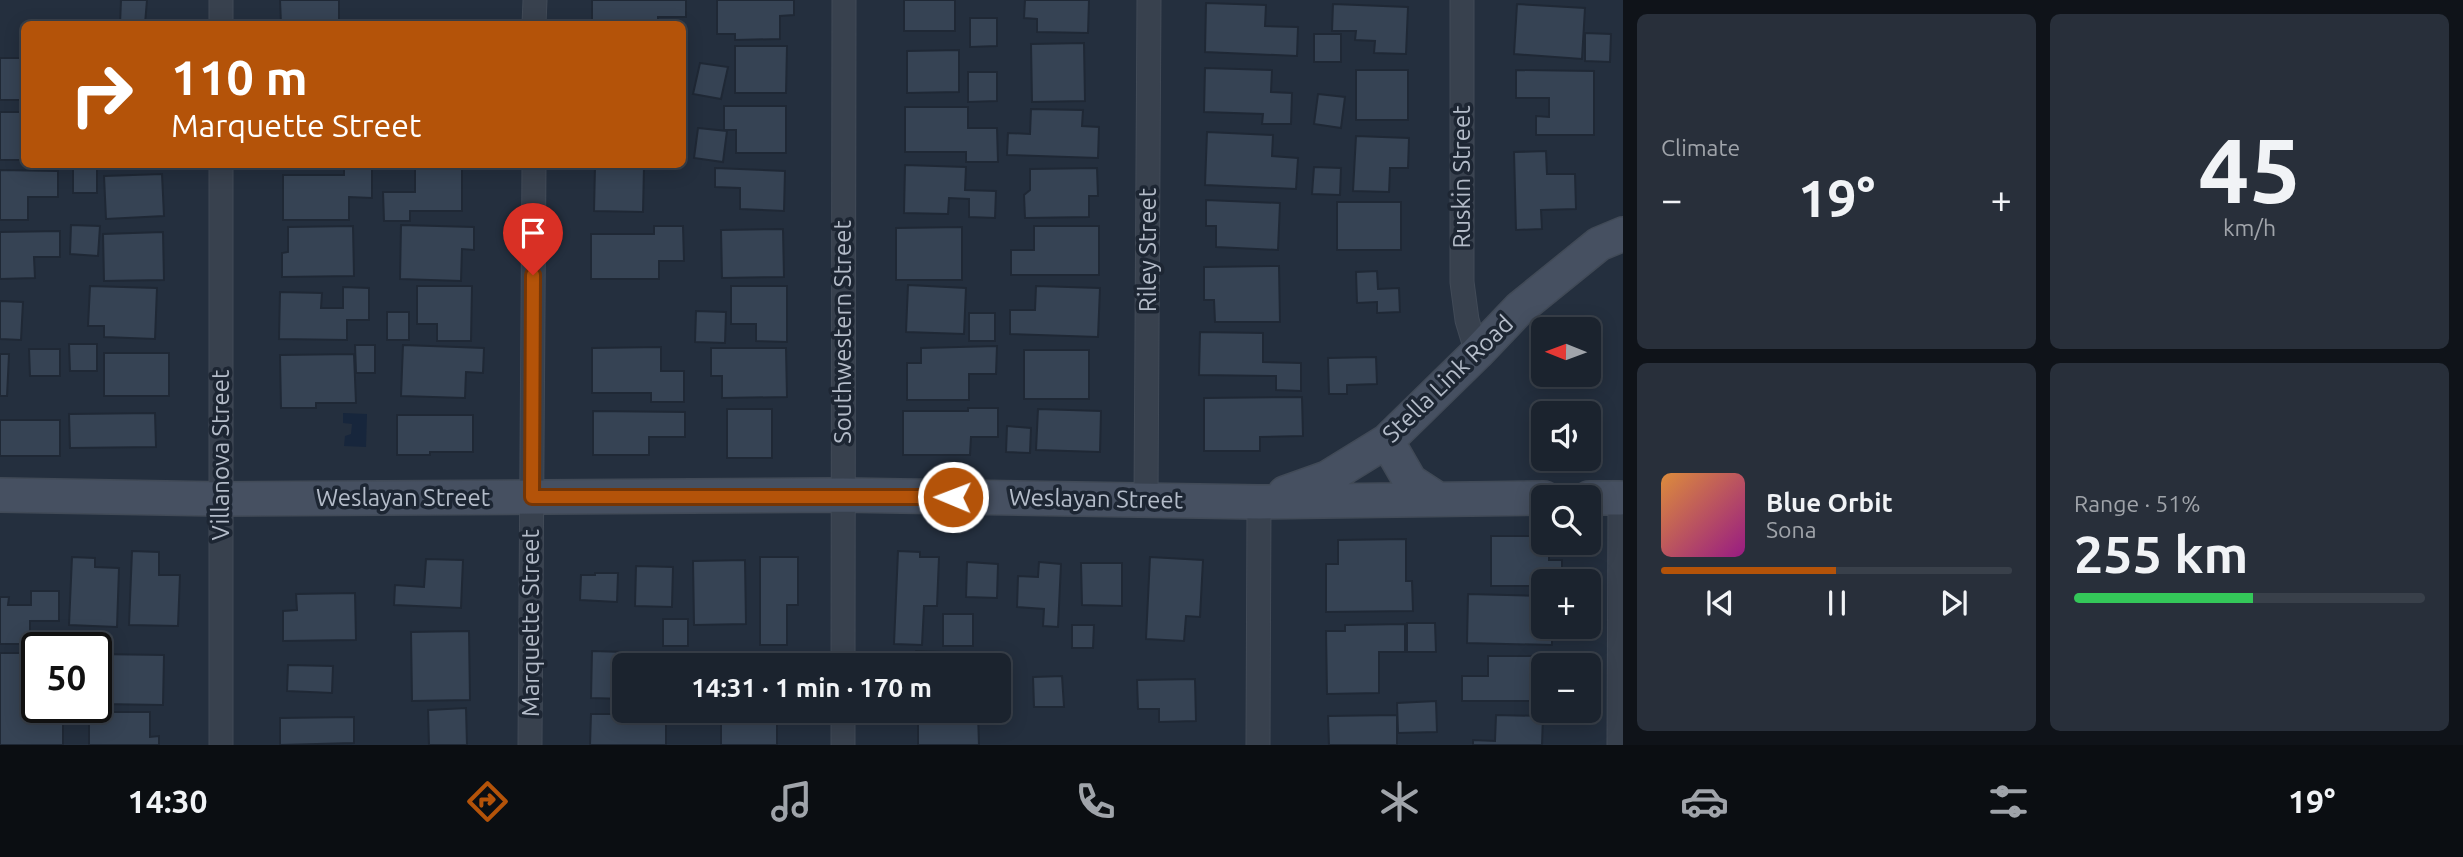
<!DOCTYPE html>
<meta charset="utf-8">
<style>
body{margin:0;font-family:Ubuntu,sans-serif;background:#282f3a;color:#f1f3f6;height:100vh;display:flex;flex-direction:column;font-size:26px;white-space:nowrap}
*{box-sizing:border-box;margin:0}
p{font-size:23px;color:#a0a4aa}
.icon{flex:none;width:38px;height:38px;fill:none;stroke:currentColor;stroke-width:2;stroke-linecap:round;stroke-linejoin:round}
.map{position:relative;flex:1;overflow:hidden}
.details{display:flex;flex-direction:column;gap:14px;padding:14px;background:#0f1319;width:840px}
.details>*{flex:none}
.banner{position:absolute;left:21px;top:21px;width:665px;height:147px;border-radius:10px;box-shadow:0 4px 18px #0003,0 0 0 2px #39404a;background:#b45309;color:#fff;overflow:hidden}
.needle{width:46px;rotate:271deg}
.fabs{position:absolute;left:1531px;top:317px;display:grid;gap:14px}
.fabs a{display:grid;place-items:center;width:70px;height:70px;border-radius:10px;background:#1b232e;box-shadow:0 4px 18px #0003,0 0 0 2px #39404a;font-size:35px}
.speed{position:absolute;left:21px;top:632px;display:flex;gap:14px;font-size:35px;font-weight:700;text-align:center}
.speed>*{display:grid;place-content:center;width:91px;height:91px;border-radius:50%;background:#1b232e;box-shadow:0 4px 18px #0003,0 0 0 2px #39404a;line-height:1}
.speed .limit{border:4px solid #111;border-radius:10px;background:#fff;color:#111}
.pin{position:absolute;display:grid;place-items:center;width:60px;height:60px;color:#fff;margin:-72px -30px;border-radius:50% 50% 50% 0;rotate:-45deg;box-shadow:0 0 7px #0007}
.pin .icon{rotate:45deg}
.me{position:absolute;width:77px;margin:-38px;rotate:271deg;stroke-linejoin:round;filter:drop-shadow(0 0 5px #0008)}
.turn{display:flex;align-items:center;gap:24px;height:147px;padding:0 35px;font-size:32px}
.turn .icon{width:91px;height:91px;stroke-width:2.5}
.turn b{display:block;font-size:49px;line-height:60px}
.big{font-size:52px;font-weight:600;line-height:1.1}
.details .widget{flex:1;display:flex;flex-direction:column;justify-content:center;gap:10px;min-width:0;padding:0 24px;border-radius:10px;background:#282f3a}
.details .dial{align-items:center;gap:0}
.dial b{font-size:91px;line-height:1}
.song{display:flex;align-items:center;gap:21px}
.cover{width:84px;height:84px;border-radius:10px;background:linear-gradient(135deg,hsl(30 70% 55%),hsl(310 70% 35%))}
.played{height:7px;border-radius:4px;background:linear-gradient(90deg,#b45309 50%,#39404a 50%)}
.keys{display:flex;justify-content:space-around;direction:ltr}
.heat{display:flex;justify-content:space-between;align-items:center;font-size:38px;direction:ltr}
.charge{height:10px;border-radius:5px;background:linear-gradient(90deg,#34c759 51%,#39404a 0)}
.details .tiles{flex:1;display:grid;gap:14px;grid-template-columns:repeat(2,1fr)}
.trip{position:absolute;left:612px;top:653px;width:399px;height:70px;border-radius:10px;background:#1b232e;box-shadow:0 4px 18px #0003,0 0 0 2px #39404a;font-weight:600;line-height:70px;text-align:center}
.menu{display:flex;height:112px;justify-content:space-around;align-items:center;background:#0b0e12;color:#a0a4aa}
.menu .icon{width:49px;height:49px}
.menu .on{color:#b45309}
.menu b{font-size:32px;color:#f1f3f6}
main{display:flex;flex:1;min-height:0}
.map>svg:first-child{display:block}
</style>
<main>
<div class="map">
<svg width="1623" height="745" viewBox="0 0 1623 745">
<rect width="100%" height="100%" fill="#242f3e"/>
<path fill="#17263c" d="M 343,413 L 367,414 L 366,447 L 344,446 L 345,436 L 351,434 L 352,424 L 343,423 Z"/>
<path fill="#364354" stroke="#1f2835" stroke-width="2" d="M 121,0 L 147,0 L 145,24 L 120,24 Z
M 280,0 L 339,0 L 339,24 L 281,24 Z
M 592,0 L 686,0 L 686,17 L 658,17 L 658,24 L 592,24 Z
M 717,0 L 794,0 L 794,15 L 780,16 L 780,39 L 735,40 L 735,34 L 717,34 Z
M 904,0 L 955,0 L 955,31 L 904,31 Z
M 1025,0 L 1089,0 L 1088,33 L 1037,32 L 1037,19 L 1024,18 Z
M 1206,3 L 1266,5 L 1265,26 L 1298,27 L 1297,56 L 1205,52 Z
M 1333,4 L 1408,7 L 1406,54 L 1374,53 L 1375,41 L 1355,40 L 1356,31 L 1332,31 Z
M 1517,4 L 1585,8 L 1582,59 L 1514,54 Z
M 970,18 L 997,18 L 997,46 L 970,47 Z
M 1585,33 L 1611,34 L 1610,62 L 1585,61 Z
M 1314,34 L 1341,34 L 1341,62 L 1314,62 Z
M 1084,43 L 1085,101 L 1032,102 L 1031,44 Z
M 735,46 L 787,46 L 786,93 L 735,93 Z
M 959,50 L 959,92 L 907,93 L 907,51 Z
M 0,58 L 24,58 L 24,100 L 0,100 Z
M 700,63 L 728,67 L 721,99 L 693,94 Z
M 1205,68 L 1272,70 L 1271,92 L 1292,93 L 1291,124 L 1262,124 L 1263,114 L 1204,112 Z
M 1356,70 L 1408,70 L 1408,120 L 1356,120 Z
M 1516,70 L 1594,71 L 1594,135 L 1536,135 L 1536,116 L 1549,117 L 1549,98 L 1516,98 Z
M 968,72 L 997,72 L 997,101 L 968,102 Z
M 1318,94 L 1345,97 L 1341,128 L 1314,124 Z
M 724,106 L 786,106 L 786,153 L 736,153 L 736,130 L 724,130 Z
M 905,107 L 968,107 L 968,128 L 997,128 L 998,162 L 966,162 L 966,152 L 905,152 Z
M 1031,109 L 1083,110 L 1082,126 L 1099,127 L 1098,158 L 1007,155 L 1008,133 L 1030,134 Z
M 0,112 L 24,112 L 24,160 L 0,160 Z
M 698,128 L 727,131 L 723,162 L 694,158 Z
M 1207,132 L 1273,135 L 1272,156 L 1298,158 L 1296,189 L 1205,185 Z
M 1356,136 L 1409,138 L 1408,168 L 1390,168 L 1389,192 L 1353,191 Z
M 1546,151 L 1547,174 L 1575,174 L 1576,209 L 1541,210 L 1542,229 L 1516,230 L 1514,152 Z
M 344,164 L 372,164 L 372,198 L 349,197 L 349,220 L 283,220 L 283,175 L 344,175 Z
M 905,165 L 966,167 L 965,190 L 996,191 L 995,218 L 969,217 L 969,199 L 949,198 L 948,214 L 904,213 Z
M 73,166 L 97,166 L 97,193 L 73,193 Z
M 595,166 L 644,167 L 643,212 L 594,211 Z
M 415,167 L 462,167 L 462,211 L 410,211 L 410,221 L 384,221 L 383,192 L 415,192 Z
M 1314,167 L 1341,168 L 1340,195 L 1312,194 Z
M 715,168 L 785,171 L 784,211 L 740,209 L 740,188 L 715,187 Z
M 1097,168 L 1098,196 L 1089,196 L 1089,217 L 1025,218 L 1024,195 L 1030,190 L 1030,169 Z
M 0,170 L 58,171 L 58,197 L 28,197 L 28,220 L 0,220 Z
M 162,174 L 164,216 L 106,219 L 104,176 Z
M 1206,200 L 1280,203 L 1278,250 L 1216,247 L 1216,226 L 1206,226 Z
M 1337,202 L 1401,202 L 1401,250 L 1337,250 Z
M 71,225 L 100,226 L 98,256 L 70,254 Z
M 401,225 L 474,227 L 474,250 L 462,249 L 461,281 L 400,279 Z
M 353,226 L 354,276 L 282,277 L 282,253 L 288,252 L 288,227 Z
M 654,226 L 683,226 L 684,261 L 659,261 L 659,279 L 591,279 L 591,234 L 654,234 Z
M 1034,226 L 1099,226 L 1099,275 L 1011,275 L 1011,250 L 1034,250 Z
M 962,227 L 962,280 L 896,280 L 896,228 Z
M 783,229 L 784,277 L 722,278 L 721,230 Z
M 60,231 L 60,257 L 34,257 L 35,278 L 0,279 L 0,232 Z
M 163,232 L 164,280 L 104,281 L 103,234 Z
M 1279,266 L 1280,322 L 1215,322 L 1214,300 L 1204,300 L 1204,267 Z
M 1377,271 L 1378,289 L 1399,288 L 1400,312 L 1377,313 L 1377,302 L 1357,303 L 1356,272 Z
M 908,285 L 966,288 L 964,334 L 906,332 Z
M 90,286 L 157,288 L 155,339 L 104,337 L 104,326 L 88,326 Z
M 417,286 L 472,286 L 471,341 L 437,341 L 437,324 L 417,324 Z
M 731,286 L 787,286 L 787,342 L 756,341 L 756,324 L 731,324 Z
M 1036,286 L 1100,288 L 1098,337 L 1010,334 L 1010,310 L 1035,310 Z
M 343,287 L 369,288 L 369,320 L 347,320 L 347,340 L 279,339 L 280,292 L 322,293 L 321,308 L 343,308 Z
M 0,301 L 23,302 L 21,340 L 0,339 Z
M 696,311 L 726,312 L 725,343 L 695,342 Z
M 387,312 L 409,312 L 409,340 L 387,340 Z
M 969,313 L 995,313 L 995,341 L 969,341 Z
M 1200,332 L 1263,333 L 1263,362 L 1301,363 L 1301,391 L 1276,390 L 1276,376 L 1199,375 Z
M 69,344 L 97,344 L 97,371 L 70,371 Z
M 355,345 L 375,345 L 375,373 L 356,373 Z
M 403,345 L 484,348 L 483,373 L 466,372 L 465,398 L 401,396 Z
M 997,346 L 996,374 L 969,374 L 969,400 L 907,400 L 907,363 L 921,363 L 921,348 Z
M 661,347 L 661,371 L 684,371 L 684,402 L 651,402 L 651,393 L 592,393 L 592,348 Z
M 711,348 L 786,348 L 787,397 L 722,398 L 722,376 L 711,376 Z
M 29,349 L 60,349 L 60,376 L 30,376 Z
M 1024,350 L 1089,350 L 1089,399 L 1024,399 Z
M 104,353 L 169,353 L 169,396 L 104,396 Z
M 0,354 L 9,354 L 7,396 L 0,396 Z
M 354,354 L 356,403 L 316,403 L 316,408 L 281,408 L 280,355 Z
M 1376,357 L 1377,384 L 1347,385 L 1347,394 L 1329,394 L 1328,358 Z
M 1302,397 L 1303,436 L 1260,437 L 1260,451 L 1204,451 L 1204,398 Z
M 968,408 L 998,408 L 998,437 L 971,437 L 970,455 L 903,455 L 903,411 L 968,411 Z
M 727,409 L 772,409 L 772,458 L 727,458 Z
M 1038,409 L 1101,411 L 1100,452 L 1036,450 Z
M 593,411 L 685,412 L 685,437 L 649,437 L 649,455 L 593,455 Z
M 155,413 L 156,447 L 70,448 L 69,414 Z
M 397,415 L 473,415 L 473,452 L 430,452 L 430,455 L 397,455 Z
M 0,420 L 60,420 L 60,456 L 0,456 Z
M 1007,426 L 1031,428 L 1030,453 L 1006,452 Z
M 1491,536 L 1544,536 L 1544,542 L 1549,542 L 1549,560 L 1562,560 L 1562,581 L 1544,581 L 1544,586 L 1491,586 Z
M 1406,539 L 1406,581 L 1412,581 L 1413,611 L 1326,612 L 1326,564 L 1338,564 L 1338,540 Z
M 132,551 L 159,552 L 159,575 L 180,575 L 178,626 L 129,625 Z
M 898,551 L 920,552 L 920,557 L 939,557 L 937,606 L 924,606 L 922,645 L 894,644 Z
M 72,557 L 95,558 L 95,567 L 119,568 L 117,627 L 69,625 Z
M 760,557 L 798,557 L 798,605 L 787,605 L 787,645 L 760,645 Z
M 1150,557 L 1203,560 L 1200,617 L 1186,616 L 1184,641 L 1146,639 Z
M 426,559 L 463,560 L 461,608 L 394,605 L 395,585 L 424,587 Z
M 745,560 L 746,624 L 694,625 L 693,561 Z
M 967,562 L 998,564 L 997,598 L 966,597 Z
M 1039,562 L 1061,564 L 1058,627 L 1043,626 L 1044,609 L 1017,607 L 1018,576 L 1038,577 Z
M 1081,563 L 1122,563 L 1122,606 L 1082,605 Z
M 636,566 L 673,567 L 672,607 L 635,606 Z
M 595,573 L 618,573 L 617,602 L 580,600 L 581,575 L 595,575 Z
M 31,591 L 59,591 L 59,621 L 30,621 L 30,644 L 0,644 L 0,597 L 9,597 L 8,605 L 31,605 Z
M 355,593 L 356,640 L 283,641 L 283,611 L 297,610 L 296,594 Z
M 1468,594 L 1544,596 L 1544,626 L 1552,626 L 1552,645 L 1467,643 Z
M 943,614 L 973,614 L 973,646 L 943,646 Z
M 663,619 L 688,619 L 688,646 L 663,646 Z
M 1407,623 L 1435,623 L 1436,652 L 1407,652 Z
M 1405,624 L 1405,652 L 1379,652 L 1379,693 L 1327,694 L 1326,631 L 1345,631 L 1345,625 Z
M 1072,625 L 1094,625 L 1093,648 L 1072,648 Z
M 469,631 L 470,700 L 412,701 L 411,632 Z
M 592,651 L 657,653 L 656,665 L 625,665 L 625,699 L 591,698 Z
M 916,651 L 974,653 L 973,665 L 916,665 Z
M 0,653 L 31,653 L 30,715 L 63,715 L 63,745 L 0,745 Z
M 96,654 L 164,655 L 163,705 L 101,704 L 101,681 L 96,681 Z
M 721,654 L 777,654 L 777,665 L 721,665 Z
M 1488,656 L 1553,656 L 1553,665 L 1544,665 L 1544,701 L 1462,701 L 1462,676 L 1488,676 Z
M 288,665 L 333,666 L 332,693 L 287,691 Z
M 1062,676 L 1064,707 L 1034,707 L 1033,677 Z
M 1195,679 L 1196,721 L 1159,722 L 1159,709 L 1138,709 L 1137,680 Z
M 1436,701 L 1437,732 L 1398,733 L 1397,703 Z
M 466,708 L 467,745 L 429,745 L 428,710 Z
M 89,712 L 150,712 L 150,737 L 159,736 L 159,745 L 89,745 Z
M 978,713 L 979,745 L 918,745 L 918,714 Z
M 591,714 L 647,714 L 648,724 L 666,724 L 666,745 L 590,745 Z
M 1397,715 L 1397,745 L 1329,745 L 1328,716 Z
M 1496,715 L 1543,716 L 1542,745 L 1473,745 L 1473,740 L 1495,741 Z
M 354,717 L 354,743 L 280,745 L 280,718 Z
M 721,720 L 777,720 L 777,745 L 721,745 Z"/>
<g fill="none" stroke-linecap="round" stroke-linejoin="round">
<defs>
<path id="street" d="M 1462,0 L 1462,282 L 1467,320 L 1477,353
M 221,24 L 221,0
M 534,24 L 535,0
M 1146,499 L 1149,0
M 843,665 L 844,0
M 221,745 L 221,164
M 530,745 L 534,164
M 843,745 L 843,710
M 1258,745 L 1259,502
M 1619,745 L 1620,498 L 1623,498"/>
<path id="secondary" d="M 1387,441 L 1410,481 L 1436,498
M 1285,493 L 1327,478 L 1387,441 L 1477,353 L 1520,308 L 1599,244 L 1623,234
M 0,495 L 221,499 L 843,495 L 1259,502 L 1544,498
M 1589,498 L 1620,498"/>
</defs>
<use href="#street" stroke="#414a57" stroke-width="25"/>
<use href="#secondary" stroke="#414a57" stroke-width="36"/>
<use href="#street" stroke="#38414e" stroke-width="23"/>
<use href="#secondary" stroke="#465061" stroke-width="33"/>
</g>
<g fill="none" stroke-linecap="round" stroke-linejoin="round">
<defs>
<path id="route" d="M 533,275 L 532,497 L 953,497"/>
</defs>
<use href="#route" stroke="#753606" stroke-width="18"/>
<use href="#route" stroke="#b45309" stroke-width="12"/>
</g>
<g text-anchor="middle" stroke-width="7" stroke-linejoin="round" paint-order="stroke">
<g font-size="24" fill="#b4bcc9" stroke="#1d2633">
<text transform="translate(1462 177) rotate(-90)" y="8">Ruskin Street</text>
<text transform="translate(1148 250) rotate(-90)" y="8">Riley Street</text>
<text transform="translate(843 332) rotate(-90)" y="8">Southwestern Street</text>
<text transform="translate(1448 379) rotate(-44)" y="8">Stella Link Road</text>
<text transform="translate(221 455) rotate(-90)" y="8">Villanova Street</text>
<text x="403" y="506">Weslayan Street</text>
<text transform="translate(1096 499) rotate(1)" y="8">Weslayan Street</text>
<text transform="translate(531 623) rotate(-90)" y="8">Marquette Street</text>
</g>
</g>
</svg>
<div class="fabs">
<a><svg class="needle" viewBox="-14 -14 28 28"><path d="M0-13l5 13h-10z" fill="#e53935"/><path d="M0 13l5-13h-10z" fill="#a0a4aa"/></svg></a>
<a><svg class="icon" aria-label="sound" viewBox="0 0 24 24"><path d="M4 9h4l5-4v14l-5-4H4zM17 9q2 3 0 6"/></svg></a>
<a><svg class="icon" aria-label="search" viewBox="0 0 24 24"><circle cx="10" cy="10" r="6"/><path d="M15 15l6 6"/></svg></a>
<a>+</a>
<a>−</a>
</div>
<div class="speed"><div class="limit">50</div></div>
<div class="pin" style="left:533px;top:275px;background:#d93025"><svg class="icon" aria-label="arrive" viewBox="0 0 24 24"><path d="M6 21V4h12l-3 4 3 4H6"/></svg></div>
<svg class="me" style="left:953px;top:497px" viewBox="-20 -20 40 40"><circle r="17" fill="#b45309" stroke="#fff" stroke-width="3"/><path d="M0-11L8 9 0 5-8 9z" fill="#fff"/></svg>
<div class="trip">14:31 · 1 min · 170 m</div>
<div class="banner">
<div class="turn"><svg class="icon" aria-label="right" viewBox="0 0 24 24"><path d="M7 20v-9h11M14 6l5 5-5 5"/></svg><div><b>110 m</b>Marquette Street</div></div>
</div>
</div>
<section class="details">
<div class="tiles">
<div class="widget"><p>Climate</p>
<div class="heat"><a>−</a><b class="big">19°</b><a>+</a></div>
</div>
<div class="widget dial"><b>45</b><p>km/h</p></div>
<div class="widget">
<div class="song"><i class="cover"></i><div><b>Blue Orbit</b><p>Sona</p></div></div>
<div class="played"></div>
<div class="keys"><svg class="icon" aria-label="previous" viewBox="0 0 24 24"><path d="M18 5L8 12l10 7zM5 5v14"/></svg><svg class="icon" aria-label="pause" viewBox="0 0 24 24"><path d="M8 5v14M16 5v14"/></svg><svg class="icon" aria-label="next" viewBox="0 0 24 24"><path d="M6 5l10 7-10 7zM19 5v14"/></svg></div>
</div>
<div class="widget"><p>Range · 51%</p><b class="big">255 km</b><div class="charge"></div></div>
</div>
</section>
</main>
<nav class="menu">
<b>14:30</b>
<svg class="icon on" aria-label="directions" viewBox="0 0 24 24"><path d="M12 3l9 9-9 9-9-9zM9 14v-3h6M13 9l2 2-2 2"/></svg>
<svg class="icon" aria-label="music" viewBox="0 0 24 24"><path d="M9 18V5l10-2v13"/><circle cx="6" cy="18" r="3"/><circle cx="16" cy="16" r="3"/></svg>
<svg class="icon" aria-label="phone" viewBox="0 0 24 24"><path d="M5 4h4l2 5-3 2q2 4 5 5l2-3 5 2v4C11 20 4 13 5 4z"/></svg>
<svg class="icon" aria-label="climate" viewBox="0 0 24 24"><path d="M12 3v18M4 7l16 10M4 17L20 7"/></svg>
<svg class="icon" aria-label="car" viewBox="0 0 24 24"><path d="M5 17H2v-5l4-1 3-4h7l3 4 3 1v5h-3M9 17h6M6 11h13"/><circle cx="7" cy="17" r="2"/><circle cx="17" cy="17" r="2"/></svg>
<svg class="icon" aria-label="filters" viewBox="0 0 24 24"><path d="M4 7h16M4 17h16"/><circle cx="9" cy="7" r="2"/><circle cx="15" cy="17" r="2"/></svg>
<b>19°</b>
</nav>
